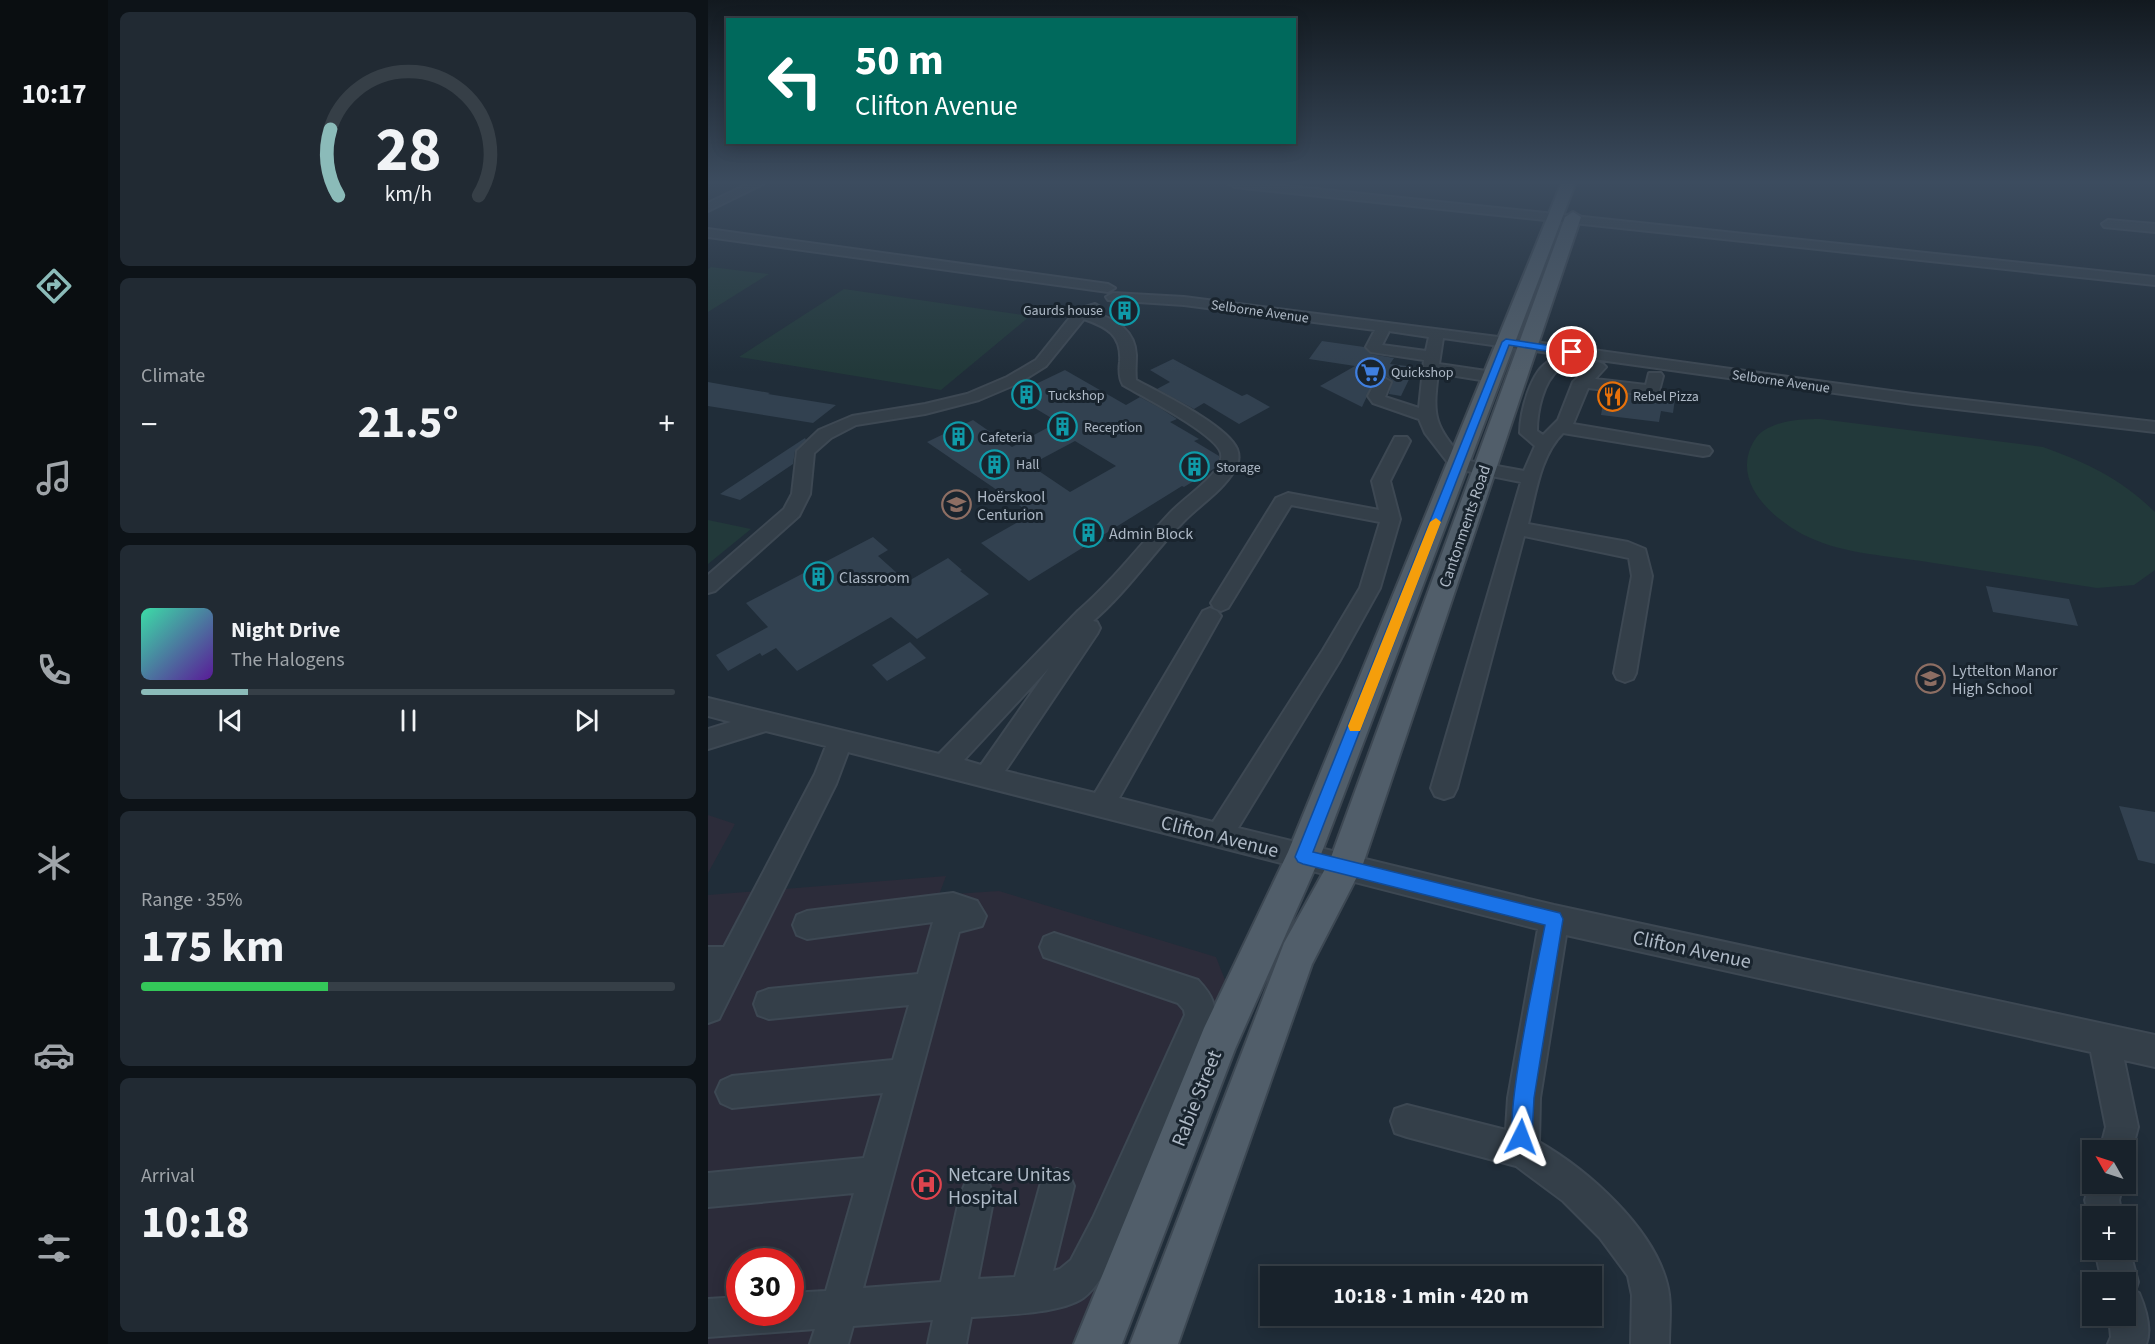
<!DOCTYPE html>
<meta charset="utf-8">
<style>
body{margin:0;font-family:"Source Sans 3",sans-serif;background:#212a33;color:#f1f3f6;height:100vh;display:flex;flex-direction:column;font-size:22px;white-space:nowrap}
*{box-sizing:border-box;margin:0}
p{font-size:20px;color:#9fa4a9}
.icon{flex:none;width:33px;height:33px;fill:none;stroke:currentColor;stroke-width:2;stroke-linecap:round;stroke-linejoin:round}
.map{position:relative;flex:1;overflow:hidden}
.sheet{display:flex;flex-direction:column;gap:12px;padding:12px;background:#0d1318;width:600px}
.sheet>*{flex:none}
.banner{position:absolute;left:18px;top:18px;width:570px;height:126px;border-radius:0px;box-shadow:0 3px 15px #0003,0 0 0 2px #363f47;background:#00695c;color:#fff;overflow:hidden}
.needle{width:39px;rotate:309deg}
.fabs{position:absolute;left:1374px;top:1140px;display:grid;gap:12px}
.fabs a{display:grid;place-items:center;width:54px;height:54px;border-radius:0px;background:#18222b;box-shadow:0 3px 15px #0003,0 0 0 2px #363f47;font-size:30px}
.speed{position:absolute;left:18px;top:1248px;display:flex;gap:12px;font-size:30px;font-weight:700;text-align:center}
.speed>*{display:grid;place-content:center;width:78px;height:78px;border-radius:50%;background:#18222b;box-shadow:0 3px 15px #0003,0 0 0 2px #363f47;line-height:1}
.speed .limit{border:9px solid #d22;background:#fff;color:#111}
.pin{position:absolute;display:grid;place-items:center;width:51px;height:51px;color:#fff;margin:-26px;border:3px solid #fff;border-radius:50%;box-shadow:0 2px 6px #0007}
.me{position:absolute;width:66px;margin:-33px;rotate:3deg;stroke-linejoin:round;filter:drop-shadow(0 0 4px #0008)}
.turn{display:flex;align-items:center;gap:21px;height:126px;padding:0 30px;font-size:27px}
.turn .icon{width:78px;height:78px;stroke-width:2.5}
.turn b{display:block;font-size:42px;line-height:51px}
.big{font-size:45px;font-weight:700;line-height:1.1}
.sheet .widget{flex:1;display:flex;flex-direction:column;justify-content:center;gap:9px;min-width:0;padding:0 21px;border-radius:9px;background:#212a33}
.sheet .dial{align-items:center;gap:0}
.dial svg{height:156px;overflow:visible;fill:none;stroke:#363f47;stroke-width:7;stroke-linecap:round;text-anchor:middle}
.dial text{fill:#f1f3f6;stroke:none}
.song{display:flex;align-items:center;gap:18px}
.cover{width:72px;height:72px;border-radius:9px;background:linear-gradient(135deg,hsl(160 70% 55%),hsl(270 70% 35%))}
.played{height:6px;border-radius:3px;background:linear-gradient(90deg,#8bbbb9 20%,#363f47 20%)}
.keys{display:flex;justify-content:space-around;direction:ltr}
.heat{display:flex;justify-content:space-between;align-items:center;font-size:33px;direction:ltr}
.charge{height:9px;border-radius:4px;background:linear-gradient(90deg,#34c759 35%,#363f47 0)}
.trip{position:absolute;left:552px;top:1266px;width:342px;height:60px;border-radius:0px;background:#18222b;box-shadow:0 3px 15px #0003,0 0 0 2px #363f47;font-weight:700;line-height:60px;text-align:center}
main{display:flex;flex:1;min-height:0}
.dock{display:flex;flex-direction:column;width:108px;justify-content:space-around;align-items:center;background:#0a0e11;color:#9fa4a9}
.dock .icon{width:42px;height:42px}
.dock .selected{color:#8bbbb9}
.dock b{font-size:27px;color:#f1f3f6}
.map>svg:first-child{display:block}
</style>
<main>
<nav class="dock">
<b>10:17</b>
<svg class="icon selected" aria-label="directions" viewBox="0 0 24 24"><path d="M12 3l9 9-9 9-9-9zM9 14v-3h6M13 9l2 2-2 2"/></svg>
<svg class="icon" aria-label="music" viewBox="0 0 24 24"><path d="M9 18V5l10-2v13"/><circle cx="6" cy="18" r="3"/><circle cx="16" cy="16" r="3"/></svg>
<svg class="icon" aria-label="phone" viewBox="0 0 24 24"><path d="M5 4h4l2 5-3 2q2 4 5 5l2-3 5 2v4C11 20 4 13 5 4z"/></svg>
<svg class="icon" aria-label="climate" viewBox="0 0 24 24"><path d="M12 3v18M4 7l16 10M4 17L20 7"/></svg>
<svg class="icon" aria-label="car" viewBox="0 0 24 24"><path d="M5 17H2v-5l4-1 3-4h7l3 4 3 1v5h-3M9 17h6M6 11h13"/><circle cx="7" cy="17" r="2"/><circle cx="17" cy="17" r="2"/></svg>
<svg class="icon" aria-label="filters" viewBox="0 0 24 24"><path d="M4 7h16M4 17h16"/><circle cx="9" cy="7" r="2"/><circle cx="15" cy="17" r="2"/></svg>
</nav>
<section class="sheet">
<div class="widget dial"><svg viewBox="0 0 100 80">
<path d="M14 69A42 42 0 1 1 86 69"/>
<path d="M14 69A42 42 0 0 1 10 35" stroke="#8bbbb9"/>
<text x="50" y="56" font-size="32" font-weight="700">28</text>
<text x="50" y="72" font-size="11">km/h</text>
</svg></div>
<div class="widget"><p>Climate</p>
<div class="heat"><a>−</a><b class="big">21.5°</b><a>+</a></div>
</div>
<div class="widget">
<div class="song"><i class="cover"></i><div><b>Night Drive</b><p>The Halogens</p></div></div>
<div class="played"></div>
<div class="keys"><svg class="icon" aria-label="previous" viewBox="0 0 24 24"><path d="M18 5L8 12l10 7zM5 5v14"/></svg><svg class="icon" aria-label="pause" viewBox="0 0 24 24"><path d="M8 5v14M16 5v14"/></svg><svg class="icon" aria-label="next" viewBox="0 0 24 24"><path d="M6 5l10 7-10 7zM19 5v14"/></svg></div>
</div>
<div class="widget"><p>Range · 35%</p><b class="big">175 km</b><div class="charge"></div></div>
<div class="widget"><p>Arrival</p><b class="big">10:18</b></div>
</section>
<div class="map">
<svg width="1447" height="1344" viewBox="0 0 1447 1344">
<rect width="100%" height="100%" fill="#202d39"/>
<path fill="#2c2c3a" fill-rule="evenodd" d="M 0,815 L 27,824 L 0,873 Z
M 238,876 L 231,895 L 291,891 L 508,957 L 519,985 L 374,1344 L 0,1344 L 0,895 ZM 32,1262 L 82,1262 L 82,1312 L 32,1312 Z"/>
<path fill="#22393a" d="M 3,267 L 61,274 L 0,312 L 0,269 Z
M 136,289 L 322,316 L 233,390 L 31,357 Z
M 1112,419 L 1335,447 C 1380,463 1413,479 1447,512 L 1447,570 L 1426,585 L 1389,588 C 1330,579 1272,570 1213,561 C 1173,555 1130,553 1094,534 C 1065,518 1028,486 1042,449 C 1045,442 1049,435 1055,431 C 1072,420 1093,419 1112,419 Z
M 0,520 L 43,529 L 0,564 Z"/>
<path fill="#324150" fill-rule="evenodd" d="M 614,341 L 656,347 L 663,354 L 686,358 L 682,364 L 707,367 L 693,396 L 681,394 L 684,380 L 676,375 L 668,377 L 654,407 L 612,386 L 647,366 L 601,359 Z
M 465,359 L 534,396 L 539,394 L 562,407 L 531,424 L 496,403 L 486,409 L 449,389 L 462,382 L 442,370 Z
M 357,370 L 418,405 L 432,397 L 452,408 L 469,419 L 462,422 L 491,439 L 486,441 L 511,456 L 511,459 L 507,468 L 476,487 L 474,486 L 321,581 L 273,543 L 324,514 L 219,442 L 265,420 L 304,447 L 350,422 L 305,395 ZM 367,441 L 408,466 L 362,492 L 322,465 Z
M 0,382 L 62,393 L 60,394 L 128,405 L 105,423 L 0,406 Z
M 954,389 L 968,391 L 965,413 L 953,411 L 951,422 L 893,415 L 897,392 L 948,398 Z
M 97,438 L 98,440 L 87,451 L 85,464 L 32,500 L 12,494 Z
M 165,537 L 180,550 L 170,556 L 199,582 L 240,558 L 254,570 L 252,571 L 281,594 L 209,639 L 183,617 L 89,671 L 68,648 L 54,656 L 52,653 L 20,671 L 8,655 L 60,627 L 38,603 Z
M 1278,586 L 1361,599 L 1370,626 L 1285,612 Z
M 202,642 L 218,658 L 179,681 L 164,665 Z
M 1411,806 L 1447,812 L 1447,864 L 1430,860 Z"/>
<g fill="none" stroke-linecap="round" stroke-linejoin="round">
<defs>
<path id="minor" d="M 40,184 L 55,184 L 0,211 L 0,203 Z
M 521,184 L 560,184 L 1447,277 L 1447,285 L 527,187 Z
M 1400,220 L 1447,224 L 1447,232 L 1396,227 L 1394,224 Z
M 0,229 L 400,284 L 407,288 L 400,292 L 0,237 Z
M 405,293 L 476,297 L 798,338 L 1205,394 L 1447,422 L 1447,432 L 1205,404 L 735,338 L 731,364 L 785,372 L 793,377 L 785,382 L 730,373 C 724,419 727,425 756,460 L 816,471 L 827,446 L 812,433 C 812,413 823,369 842,361 C 852,356 871,359 880,362 L 882,366 L 890,362 L 895,364 L 898,367 L 887,379 L 938,385 L 941,373 L 953,373 L 955,376 L 951,391 L 939,395 L 880,388 L 865,424 L 995,446 L 1001,447 L 1004,451 L 1001,455 L 995,456 L 855,433 C 832,456 828,493 820,524 L 920,542 L 937,549 L 944,576 L 928,673 L 925,679 L 917,682 L 909,679 L 906,673 L 924,576 L 921,558 L 816,536 L 749,788 L 745,796 L 736,799 L 727,796 L 723,788 L 813,482 L 744,468 L 717,433 L 711,419 L 665,403 L 660,396 L 669,379 L 675,377 L 683,382 L 677,397 L 711,408 L 716,360 L 663,352 L 658,347 L 667,330 L 476,305 L 400,300 L 398,297 ZM 681,331 L 721,337 L 718,351 L 674,345 ZM 851,369 L 879,369 L 865,382 L 850,420 L 835,435 L 829,431 C 829,411 835,382 851,369 Z
M 387,304 L 394,308 L 387,313 C 408,320 427,330 428,355 C 428,364 427,371 428,380 C 452,393 519,425 529,449 C 532,457 530,465 526,471 C 514,491 493,504 477,520 C 445,552 420,591 385,621 L 389,622 L 392,628 L 389,634 L 297,771 L 387,793 L 495,611 L 502,608 L 509,611 L 513,616 L 411,798 L 505,822 L 615,650 L 652,588 L 672,522 L 583,505 L 520,608 L 513,611 L 506,608 L 503,603 L 568,498 L 580,493 L 671,510 L 664,481 L 687,437 L 699,437 L 702,441 L 682,481 L 692,519 L 672,588 L 631,662 L 530,828 L 846,905 L 1447,1035 L 1447,1067 L 1416,1060 L 1430,1127 L 1421,1162 L 1418,1163 L 1418,1150 L 1392,1150 L 1398,1127 L 1383,1052 L 858,935 L 832,1098 L 831,1142 C 880,1170 945,1228 959,1284 C 964,1303 961,1324 961,1344 L 923,1344 L 924,1295 L 920,1276 L 892,1238 L 855,1201 L 808,1166 L 699,1137 L 687,1133 L 683,1121 L 687,1109 L 699,1105 L 798,1130 L 800,1098 L 830,929 L 140,752 L 128,784 L 11,1019 L 0,1023 L 0,947 L 16,947 L 107,774 L 118,746 L 58,731 L 0,749 L 0,729 L 23,722 L 0,716 L 0,698 L 231,754 L 370,611 C 404,582 431,546 461,514 C 476,498 495,487 508,470 C 512,465 514,459 513,453 C 508,434 434,396 415,385 C 411,378 411,370 412,362 C 414,335 399,327 376,319 L 338,366 L 311,383 L 271,400 L 217,414 L 148,425 L 123,438 L 106,453 L 102,494 L 91,516 L 7,591 L 0,593 L 0,575 L 76,509 L 84,494 L 89,451 L 111,430 L 144,416 L 217,404 L 259,394 L 299,377 L 328,360 L 368,310 ZM 341,668 L 273,765 L 256,760 Z
M 245,893 L 269,901 L 278,916 L 274,926 L 251,932 L 155,1288 L 233,1282 L 252,1196 L 257,1184 L 269,1179 L 281,1184 L 286,1196 L 270,1279 L 307,1277 L 332,1186 L 337,1174 L 349,1169 L 361,1174 L 366,1186 L 345,1271 L 352,1269 L 363,1260 L 385,1218 L 477,1015 L 476,1010 L 470,1003 L 336,957 L 332,947 L 336,937 L 346,933 L 490,980 C 504,995 511,1007 503,1027 C 481,1077 460,1128 438,1178 C 425,1210 402,1279 375,1298 C 352,1314 292,1315 263,1317 L 258,1344 L 220,1344 L 225,1320 L 145,1326 L 140,1344 L 102,1344 L 107,1329 L 0,1337 L 0,1299 L 32,1297 L 32,1312 L 82,1312 L 82,1293 L 118,1291 L 146,1193 L 0,1207 L 0,1173 L 156,1158 L 175,1093 L 24,1108 L 13,1103 L 8,1092 L 13,1081 L 24,1076 L 185,1060 L 201,1005 L 61,1019 L 50,1015 L 46,1004 L 50,993 L 61,989 L 210,974 L 225,922 L 99,939 L 89,935 L 85,925 L 89,915 L 99,911 Z
M 1384,1175 L 1384,1184 L 1415,1184 L 1411,1200 L 1414,1216 L 1384,1216 L 1384,1228 L 1377,1200 Z
M 1418,1237 L 1430,1282 L 1427,1291 L 1431,1293 C 1437,1307 1444,1329 1438,1344 L 1400,1344 L 1403,1337 L 1401,1316 L 1418,1316 L 1418,1282 L 1394,1282 L 1387,1250 L 1418,1250 Z"/>
<path id="major" d="M 853,184 L 867,184 L 612,857 L 527,1049 L 414,1344 L 366,1344 L 496,1028 L 580,852 Z
M 865,212 L 873,217 L 654,867 L 604,964 L 470,1344 L 422,1344 L 576,943 L 622,860 L 857,217 Z"/>
</defs>
<use href="#minor" stroke="#3d4853" stroke-width="4"/>
<use href="#major" stroke="#3d4853" stroke-width="4"/>
<use href="#minor" fill="#343f49" fill-rule="evenodd"/>
<use href="#major" fill="#515e6a" fill-rule="evenodd"/>
</g>
<linearGradient id="sky" x2="0" y2="1"><stop stop-color="#12191f"/><stop offset="0.49" stop-color="#3c4c5f"/><stop offset="1" stop-color="#3c4c5f" stop-opacity="0"/></linearGradient>
<rect width="1447" height="372" fill="url(#sky)"/>
<path fill="#1a73e8" stroke="#114b97" stroke-width="1.5" d="M 798,339 L 864,349 L 869,352 L 864,355 L 801,345 L 605,852 L 852,913 L 855,919 L 826,1098 L 824,1137 L 821,1144 L 813,1147 L 806,1144 C 795,1117 830,963 837,925 L 595,864 L 590,862 L 587,857 L 794,342 Z"/>
<path fill="#f59e0b" d="M 728,518 L 733,522 L 654,726 L 652,731 L 642,731 L 640,726 L 722,522 Z"/>
<defs>
<symbol id="building-ring" viewBox="-11 -11 22 22"><circle r="9.5" fill="#19242e" stroke="#0f9aa8" stroke-width="1.5"/><path d="M-4-6H4V6H1V3H-1V6H-4ZM-2.5-4.3h1.7v1.8h-1.7ZM.8-4.3h1.7v1.8H.8ZM-2.5-1h1.7V.8h-1.7ZM.8-1h1.7V.8H.8Z" fill="#0f9aa8"/></symbol>
<symbol id="supermarket-ring" viewBox="-11 -11 22 22"><circle r="9.5" fill="#19242e" stroke="#3f7fe0" stroke-width="1.5"/><path d="M-6-5.5h2.5l.6 2H6L4.5 2H-2.5L-4.4-4H-6ZM-1.5 3.2a1.3 1.3 0 1 0 .1 0ZM3 3.2a1.3 1.3 0 1 0 .1 0Z" fill="#3f7fe0"/></symbol>
<symbol id="restaurant-ring" viewBox="-11 -11 22 22"><circle r="9.5" fill="#19242e" stroke="#e8710a" stroke-width="1.5"/><path d="M-5-6h1v4h1v-4h1v4h1v-4h1v5L-1.5 .5V6h-2V.5L-5-1ZM5-6V6H3V1.5H1.5Q1.5-4 5-6Z" fill="#e8710a"/></symbol>
<symbol id="school-ring" viewBox="-11 -11 22 22"><circle r="9.5" fill="#19242e" stroke="#8d6e63" stroke-width="1.5"/><path d="M0-5L7-2L0 1L-7-2ZM-4 1L0 2.5L4 1V4Q0 6-4 4Z" fill="#8d6e63"/></symbol>
<symbol id="hospital-ring" viewBox="-11 -11 22 22"><circle r="9.5" fill="#19242e" stroke="#e0444e" stroke-width="1.5"/><path d="M-5-5h3v3.5h4V-5h3V5h-3V1.5h-4V5h-3Z" fill="#e0444e"/></symbol>
</defs>
<g fill-rule="evenodd">
<use href="#building-ring" x="400" y="294" width="33" height="33"/>
<use href="#supermarket-ring" x="646" y="356" width="33" height="33"/>
<use href="#building-ring" x="302" y="378" width="33" height="33"/>
<use href="#restaurant-ring" x="888" y="380" width="33" height="33"/>
<use href="#building-ring" x="338" y="410" width="33" height="33"/>
<use href="#building-ring" x="234" y="420" width="33" height="33"/>
<use href="#building-ring" x="270" y="448" width="33" height="33"/>
<use href="#building-ring" x="470" y="450" width="33" height="33"/>
<use href="#school-ring" x="232" y="488" width="33" height="33"/>
<use href="#building-ring" x="364" y="516" width="33" height="33"/>
<use href="#building-ring" x="94" y="560" width="33" height="33"/>
<use href="#school-ring" x="1206" y="662" width="33" height="33"/>
<use href="#hospital-ring" x="202" y="1168" width="33" height="33"/>
</g>
<g text-anchor="middle" stroke-width="6" stroke-linejoin="round" paint-order="stroke">
<g font-size="14" fill="#aeb9c6" stroke="#19242e" text-anchor="start">
<text x="395" y="315" text-anchor="end">Gaurds house</text>
<text x="683" y="377">Quickshop</text>
<text x="340" y="400">Tuckshop</text>
<text x="925" y="401">Rebel Pizza</text>
<text x="376" y="432">Reception</text>
<text x="272" y="442">Cafeteria</text>
<text x="308" y="469">Hall</text>
<text x="508" y="472">Storage</text>
</g>
<g font-size="14" fill="#aeb9c6" stroke="#19242e">
<text transform="translate(552 311) rotate(8)" y="5">Selborne Avenue</text>
<text transform="translate(1073 381) rotate(8)" y="5">Selborne Avenue</text>
</g>
<g font-size="16" fill="#aeb9c6" stroke="#19242e" text-anchor="start">
<text x="269" y="502">Hoërskool<tspan x="269" dy="18">Centurion</tspan></text>
<text x="401" y="539">Admin Block</text>
<text x="131" y="583">Classroom</text>
<text x="1244" y="676">Lyttelton Manor<tspan x="1244" dy="18">High School</tspan></text>
</g>
<g font-size="16" fill="#aeb9c6" stroke="#19242e">
<text transform="translate(756 526) rotate(-71)" y="6">Cantonments Road</text>
</g>
<g font-size="20" fill="#aeb9c6" stroke="#19242e">
<text transform="translate(512 836) rotate(14)" y="7">Clifton Avenue</text>
<text transform="translate(984 949) rotate(12)" y="7">Clifton Avenue</text>
<text transform="translate(488 1098) rotate(-68)" y="7">Rabie Street</text>
</g>
<g font-size="20" fill="#aeb9c6" stroke="#19242e" text-anchor="start">
<text x="240" y="1181">Netcare Unitas<tspan x="240" dy="23">Hospital</tspan></text>
</g>
</g>
</svg>
<div class="fabs">
<a><svg class="needle" viewBox="-14 -14 28 28"><path d="M0-13l5 13h-10z" fill="#e53935"/><path d="M0 13l5-13h-10z" fill="#9fa4a9"/></svg></a>
<a>+</a>
<a>−</a>
</div>
<div class="speed"><div class="limit">30</div></div>
<div class="pin" style="left:864px;top:352px;background:#d93025"><svg class="icon" aria-label="arrive" viewBox="0 0 24 24"><path d="M6 21V4h12l-3 4 3 4H6"/></svg></div>
<svg class="me" style="left:813px;top:1137px" viewBox="-20 -20 40 40"><path d="M0-17L14 15 0 8-14 15z" fill="#1a73e8" stroke="#fff" stroke-width="4"/></svg>
<div class="trip">10:18 · 1 min · 420 m</div>
<div class="banner">
<div class="turn"><svg class="icon" aria-label="left" viewBox="0 0 24 24"><path d="M17 20v-9H6M10 6l-5 5 5 5"/></svg><div><b>50 m</b>Clifton Avenue</div></div>
</div>
</div>
</main>
